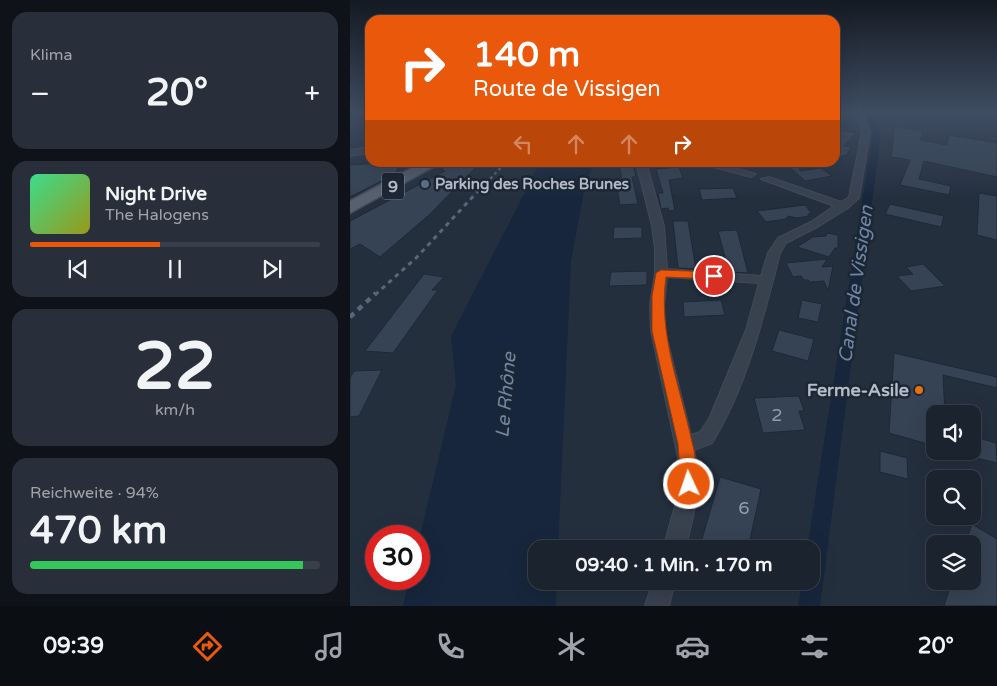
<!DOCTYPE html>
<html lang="de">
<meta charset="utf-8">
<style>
body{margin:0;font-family:"Varela Round",sans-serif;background:#282f3a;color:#f1f3f6;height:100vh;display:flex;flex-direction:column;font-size:19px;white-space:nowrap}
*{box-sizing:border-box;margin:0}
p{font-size:16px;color:#a0a4aa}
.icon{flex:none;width:28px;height:28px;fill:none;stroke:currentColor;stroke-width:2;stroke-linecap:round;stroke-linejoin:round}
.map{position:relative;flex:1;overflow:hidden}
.drawer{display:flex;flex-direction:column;gap:12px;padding:12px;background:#0f1319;width:350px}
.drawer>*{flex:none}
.hud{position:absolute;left:15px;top:15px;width:475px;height:152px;border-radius:15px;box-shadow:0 5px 20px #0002,0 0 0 1px #39404a;background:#ea580c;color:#fff;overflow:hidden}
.controls{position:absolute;left:576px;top:405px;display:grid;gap:10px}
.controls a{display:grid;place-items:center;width:55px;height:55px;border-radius:10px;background:#1b232e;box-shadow:0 5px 20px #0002,0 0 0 1px #39404a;font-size:25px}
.speed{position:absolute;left:15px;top:525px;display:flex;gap:10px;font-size:25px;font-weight:700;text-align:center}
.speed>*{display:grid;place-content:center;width:65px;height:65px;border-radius:50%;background:#1b232e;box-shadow:0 5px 20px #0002,0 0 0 1px #39404a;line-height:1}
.speed .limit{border:8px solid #d22;background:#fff;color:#111}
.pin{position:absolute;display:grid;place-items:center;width:42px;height:42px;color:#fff;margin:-21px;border:2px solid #fff;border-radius:50%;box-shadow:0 1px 5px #0007}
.me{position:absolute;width:55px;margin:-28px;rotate:357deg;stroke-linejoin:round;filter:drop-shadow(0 0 4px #0008)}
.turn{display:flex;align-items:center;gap:18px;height:105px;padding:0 25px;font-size:22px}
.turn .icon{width:65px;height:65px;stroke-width:2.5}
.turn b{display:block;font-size:35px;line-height:42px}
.lanes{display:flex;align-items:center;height:48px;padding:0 25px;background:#0003;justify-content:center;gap:25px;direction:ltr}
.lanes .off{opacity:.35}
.big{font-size:38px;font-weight:700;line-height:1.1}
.drawer .tile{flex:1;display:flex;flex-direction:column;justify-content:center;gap:8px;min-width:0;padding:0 18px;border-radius:15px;background:#282f3a}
.drawer .dial{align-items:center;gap:0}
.dial b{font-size:65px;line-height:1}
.song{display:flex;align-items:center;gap:15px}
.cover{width:60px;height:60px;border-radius:8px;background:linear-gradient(135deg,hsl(150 70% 55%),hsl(60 70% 35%))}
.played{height:5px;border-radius:2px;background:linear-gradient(90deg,#ea580c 45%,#39404a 45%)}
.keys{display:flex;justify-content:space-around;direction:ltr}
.heat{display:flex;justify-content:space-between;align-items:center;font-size:28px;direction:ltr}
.charge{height:8px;border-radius:4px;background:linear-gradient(90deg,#34c759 94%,#39404a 0)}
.trip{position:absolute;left:178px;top:540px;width:292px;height:50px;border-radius:15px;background:#1b232e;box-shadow:0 5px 20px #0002,0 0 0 1px #39404a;font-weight:700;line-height:50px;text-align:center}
.tabs{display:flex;height:80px;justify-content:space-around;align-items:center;background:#0b0e12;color:#a0a4aa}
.tabs .icon{width:35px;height:35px}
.tabs .current{color:#ea580c}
.tabs b{font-size:22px;color:#f1f3f6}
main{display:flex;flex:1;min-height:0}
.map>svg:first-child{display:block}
</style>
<main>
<section class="drawer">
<div class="tile"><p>Klima</p>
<div class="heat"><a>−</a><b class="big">20°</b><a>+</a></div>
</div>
<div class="tile">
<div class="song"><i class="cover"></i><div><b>Night Drive</b><p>The Halogens</p></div></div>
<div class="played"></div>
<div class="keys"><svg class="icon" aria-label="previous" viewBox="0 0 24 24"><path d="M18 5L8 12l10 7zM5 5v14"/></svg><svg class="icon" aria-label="pause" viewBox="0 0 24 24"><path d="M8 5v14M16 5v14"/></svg><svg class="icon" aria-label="next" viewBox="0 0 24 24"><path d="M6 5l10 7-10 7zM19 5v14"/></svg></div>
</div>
<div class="tile dial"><b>22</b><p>km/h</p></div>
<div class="tile"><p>Reichweite · 94%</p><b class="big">470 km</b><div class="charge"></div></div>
</section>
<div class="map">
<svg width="647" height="606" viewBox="0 0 647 606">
<rect width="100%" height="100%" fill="#242f3e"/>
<path fill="#17263c" d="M 190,163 L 245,163 L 236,181 L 221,261 L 208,549 L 186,549 L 186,581 L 207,581 L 206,606 L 53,606 L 59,579 L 69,579 L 69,540 L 106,385 L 101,336 Z"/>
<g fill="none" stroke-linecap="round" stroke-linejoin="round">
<path fill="#17263c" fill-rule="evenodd" d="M 514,113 L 521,113 L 531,133 L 470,606 L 448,606 L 452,581 L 461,581 L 461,549 L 457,549 L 523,133 Z"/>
</g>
<path fill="#364354" stroke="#1f2835" d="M 485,113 L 503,113 L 487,129 L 506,133 L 494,146 L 501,147 L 497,155 L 485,157 Z
M 545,126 L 573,131 L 570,140 L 597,145 L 599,135 L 647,143 L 647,177 L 574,161 L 569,179 L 601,186 L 599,195 L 550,185 L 560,160 L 541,157 Z
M 51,162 L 45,174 L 0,197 L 0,165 Z
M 103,162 L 131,162 L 79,215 L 30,257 L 10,244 L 0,249 L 0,221 L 95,171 L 91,170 Z
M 268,162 L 282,162 L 286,177 L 282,177 L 288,204 L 270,205 L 267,188 L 274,187 Z
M 434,162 L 449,162 L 450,171 L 471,168 L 482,176 L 455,181 Z
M 329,167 L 333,178 L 319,180 L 325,210 L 319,211 L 318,208 L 311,209 L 308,193 L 313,193 L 306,169 Z
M 383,188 L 387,198 L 352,200 L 349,189 Z
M 629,193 L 647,196 L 647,240 L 627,235 Z
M 540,204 L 594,216 L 591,227 L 535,214 Z
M 455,205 L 462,214 L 458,214 L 459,216 L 447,218 L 438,216 L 436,219 L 416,222 L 407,211 Z
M 323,221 L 338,221 L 346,269 L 328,268 Z
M 264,227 L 292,227 L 292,238 L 263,239 Z
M 387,230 L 398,273 L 379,272 L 368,231 Z
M 477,233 L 488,235 L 488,248 L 485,248 L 479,257 L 447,247 L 463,237 L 476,236 Z
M 477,259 L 472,267 L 483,266 L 478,291 L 474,281 L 460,282 L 458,280 L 454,280 L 451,276 L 443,277 L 436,263 Z
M 573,264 L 595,286 L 561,291 L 547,276 L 563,274 L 556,267 Z
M 297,271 L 297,285 L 259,286 L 261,272 Z
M 74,274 L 94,277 L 82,290 L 88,290 L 43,353 L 15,351 Z
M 371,300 L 375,315 L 334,317 L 333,302 Z
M 452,300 L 472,304 L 468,322 L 448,318 Z
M 429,330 L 464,339 L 458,361 L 422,351 Z
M 544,353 L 647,377 L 647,388 L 593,375 L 595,414 L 585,414 L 585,446 L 539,433 Z
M 32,370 L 9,416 L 0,417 L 0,378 L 4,371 Z
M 449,396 L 454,411 L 449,411 L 455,430 L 413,433 L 404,398 Z
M 622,436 L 646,443 L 647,463 L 622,457 Z
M 530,451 L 557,458 L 558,479 L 530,472 Z
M 370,477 L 411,489 L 398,549 L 349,549 Z
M 622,524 L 647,539 L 647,606 L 594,606 L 602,581 L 622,581 L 622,544 L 615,544 Z"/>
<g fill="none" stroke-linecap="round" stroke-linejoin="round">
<defs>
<path id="minor" d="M 505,113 L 513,113 L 520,132 L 509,198 L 498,208 L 469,226 L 436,243 L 430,253 C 414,316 397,386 362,443 L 344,450 C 352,482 344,517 335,549 L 313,549 L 325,506 L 329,462 L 301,331 L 300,305 L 305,273 L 305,248 L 302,226 L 286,162 L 296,162 L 314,226 L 317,269 L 411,276 L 418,253 L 428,238 L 461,222 L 484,206 L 411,179 L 419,177 L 491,202 L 499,197 L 512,132 ZM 317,277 L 409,283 L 396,330 L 359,419 L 350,432 L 341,435 L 315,331 L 314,305 Z
M 20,147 L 20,153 L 0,156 L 0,150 Z
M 344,162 L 363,162 L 406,174 L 401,177 Z
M 303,581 L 325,581 L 319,606 L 295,606 Z"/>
<path id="primary" d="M 73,162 L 92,162 L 0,213 L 0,201 Z"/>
</defs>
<use href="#minor" stroke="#414a57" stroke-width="2"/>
<use href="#primary" stroke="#414a57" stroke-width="3"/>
<use href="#minor" fill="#38414e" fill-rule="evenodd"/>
<use href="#primary" fill="#56606e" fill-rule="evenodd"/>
<path stroke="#5a6575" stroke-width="2.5" stroke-dasharray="3 3" stroke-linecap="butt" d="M 128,192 L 156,162"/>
<path stroke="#5a6575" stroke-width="3" stroke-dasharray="4.5 4.5" stroke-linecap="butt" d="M 25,295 L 67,257 L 129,190"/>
<path stroke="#5a6575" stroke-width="4.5" stroke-dasharray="5.5 5.5" stroke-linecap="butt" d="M 0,317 L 26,293"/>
</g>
<linearGradient id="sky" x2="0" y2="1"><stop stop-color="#141a22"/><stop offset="0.57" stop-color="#3f4d63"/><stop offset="1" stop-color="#3f4d63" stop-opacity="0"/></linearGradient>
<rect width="647" height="198" fill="url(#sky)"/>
<path fill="#ea580c" stroke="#983908" d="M 311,270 L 364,272 L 369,276 L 364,279 L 316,277 C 308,334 330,386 342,442 C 346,455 346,470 347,484 L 345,489 L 339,491 L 333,489 L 331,484 L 328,444 L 302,331 L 302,296 L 306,273 Z"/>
<circle fill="#5c6f8a" stroke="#1d2633" stroke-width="2" cx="75" cy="184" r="5"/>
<circle fill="#e8710a" stroke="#1d2633" stroke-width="2" cx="569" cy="390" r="5"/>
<g text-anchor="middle" stroke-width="5" stroke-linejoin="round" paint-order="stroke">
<g font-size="15" font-weight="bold" fill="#b4bcc9" stroke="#1d2633" text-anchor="start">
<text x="85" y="189">Parking des Roches Brunes</text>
</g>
<rect fill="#1d2633" stroke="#878f9c" stroke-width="1" x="32" y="172.5" width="22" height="27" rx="4"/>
<g font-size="16" font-weight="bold" fill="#b4bcc9">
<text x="43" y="192">9</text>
</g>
<g font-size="18" font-weight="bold" fill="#b4bcc9" stroke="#1d2633" text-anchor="end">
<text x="559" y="396">Ferme-Asile</text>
</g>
<g font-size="18" fill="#929caa">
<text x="427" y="421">2</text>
<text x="394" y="514">6</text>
</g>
<g font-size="19" font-style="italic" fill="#6d86a8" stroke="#1d2633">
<text transform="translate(505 284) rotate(-82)" y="7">Canal de Vissigen</text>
<text transform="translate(155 395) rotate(-85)" y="7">Le Rhône</text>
</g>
</g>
</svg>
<div class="controls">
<a><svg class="icon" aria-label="sound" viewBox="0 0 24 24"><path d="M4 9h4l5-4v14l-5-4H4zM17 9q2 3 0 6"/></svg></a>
<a><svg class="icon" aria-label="search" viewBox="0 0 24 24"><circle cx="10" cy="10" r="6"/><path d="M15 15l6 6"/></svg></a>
<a><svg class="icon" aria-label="layers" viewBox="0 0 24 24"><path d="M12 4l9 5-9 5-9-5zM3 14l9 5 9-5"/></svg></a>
</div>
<div class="speed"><div class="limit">30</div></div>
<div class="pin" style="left:364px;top:276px;background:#d93025"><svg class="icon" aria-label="arrive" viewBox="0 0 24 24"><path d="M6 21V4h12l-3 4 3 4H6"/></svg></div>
<svg class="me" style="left:339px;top:484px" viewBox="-20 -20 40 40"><circle r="17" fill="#ea580c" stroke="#fff" stroke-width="3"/><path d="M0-11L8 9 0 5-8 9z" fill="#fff"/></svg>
<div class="trip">09:40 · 1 Min. · 170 m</div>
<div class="hud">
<div class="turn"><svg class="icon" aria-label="right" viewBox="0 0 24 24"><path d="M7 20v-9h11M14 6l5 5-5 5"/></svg><div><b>140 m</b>Route de Vissigen</div></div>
<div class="lanes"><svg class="icon off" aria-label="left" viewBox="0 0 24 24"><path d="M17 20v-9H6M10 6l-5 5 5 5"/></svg><svg class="icon off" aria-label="ahead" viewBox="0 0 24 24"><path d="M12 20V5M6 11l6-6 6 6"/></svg><svg class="icon off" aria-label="ahead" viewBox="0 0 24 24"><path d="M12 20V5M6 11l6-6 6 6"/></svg><svg class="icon" aria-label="right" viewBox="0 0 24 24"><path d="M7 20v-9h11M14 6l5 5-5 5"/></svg></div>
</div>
</div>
</main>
<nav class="tabs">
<b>09:39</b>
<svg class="icon current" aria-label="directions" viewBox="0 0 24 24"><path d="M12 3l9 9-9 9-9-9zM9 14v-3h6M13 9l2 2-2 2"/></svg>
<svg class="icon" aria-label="music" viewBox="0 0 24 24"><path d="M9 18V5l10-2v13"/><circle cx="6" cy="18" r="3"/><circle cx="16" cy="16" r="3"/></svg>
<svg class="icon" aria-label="phone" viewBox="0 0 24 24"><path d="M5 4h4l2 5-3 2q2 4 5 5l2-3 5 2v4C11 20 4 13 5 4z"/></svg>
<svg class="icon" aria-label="climate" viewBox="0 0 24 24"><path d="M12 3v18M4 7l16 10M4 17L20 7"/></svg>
<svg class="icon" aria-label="car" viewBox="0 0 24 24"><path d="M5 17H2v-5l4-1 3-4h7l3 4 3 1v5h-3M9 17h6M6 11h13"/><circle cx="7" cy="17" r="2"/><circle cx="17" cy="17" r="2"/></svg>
<svg class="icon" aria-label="filters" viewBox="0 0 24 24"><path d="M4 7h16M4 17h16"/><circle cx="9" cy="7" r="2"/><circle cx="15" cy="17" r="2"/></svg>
<b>20°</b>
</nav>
